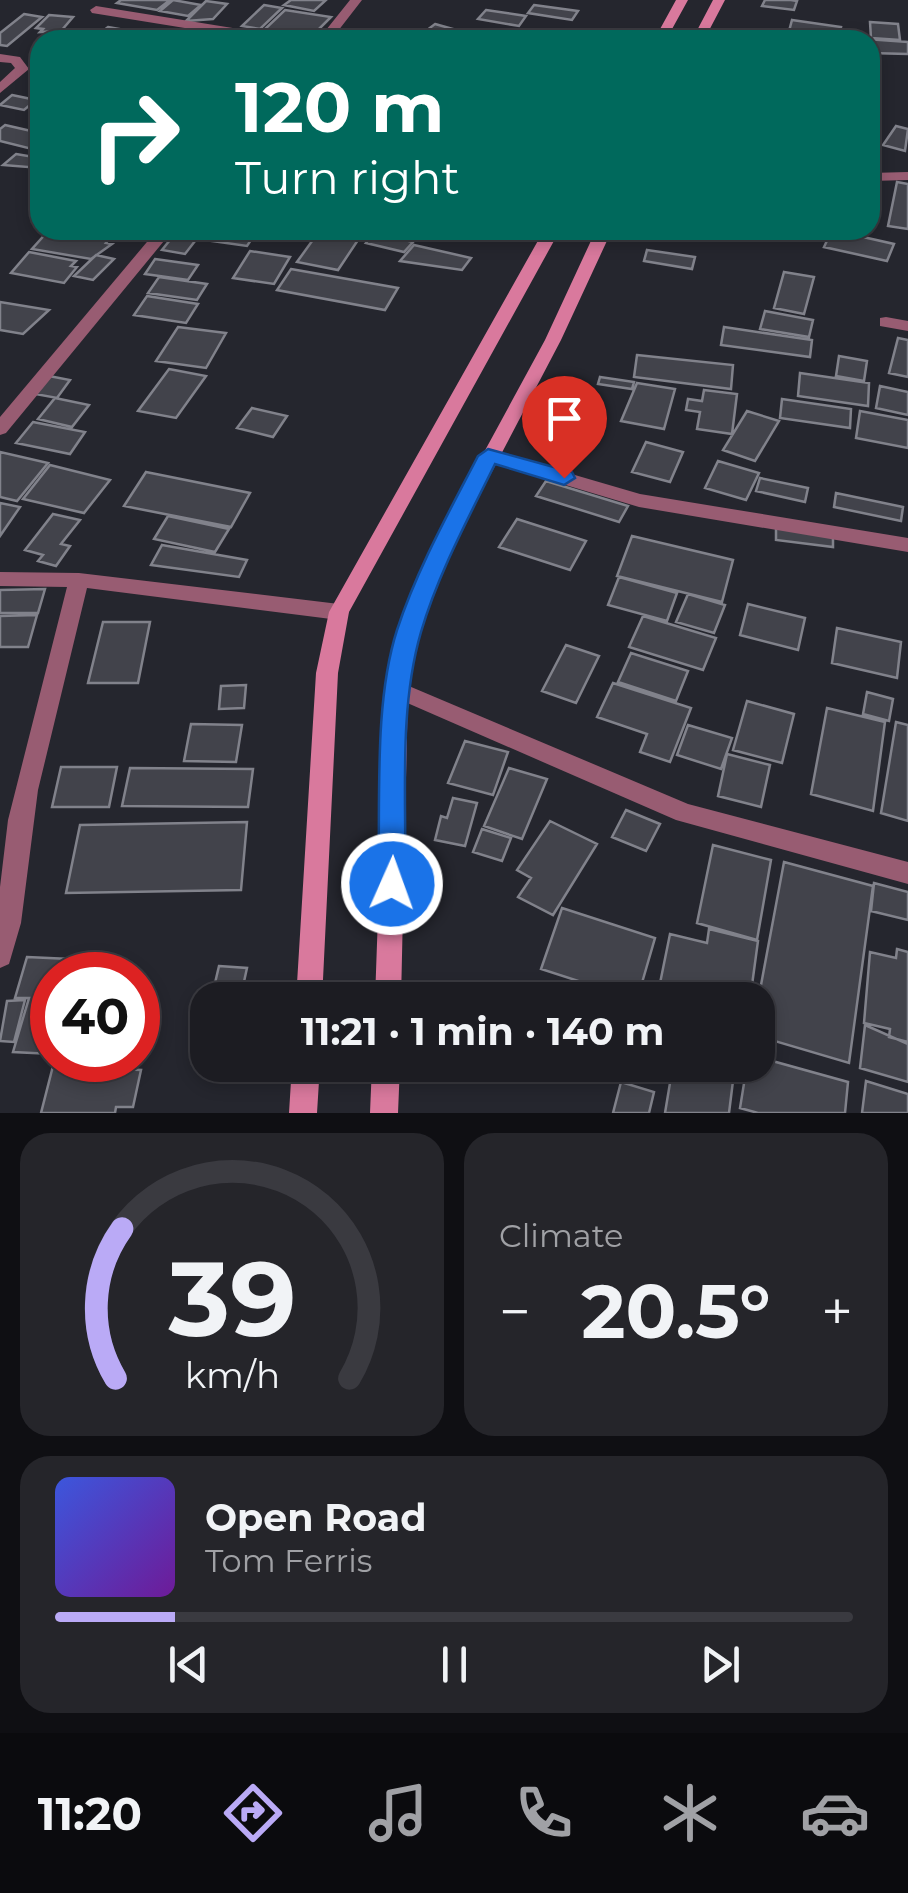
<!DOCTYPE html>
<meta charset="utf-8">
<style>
body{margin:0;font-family:Montserrat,sans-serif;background:#25252a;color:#f1f3f6;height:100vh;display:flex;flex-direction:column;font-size:38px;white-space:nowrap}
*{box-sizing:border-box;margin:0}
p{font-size:32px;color:#a0a1a5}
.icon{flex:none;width:55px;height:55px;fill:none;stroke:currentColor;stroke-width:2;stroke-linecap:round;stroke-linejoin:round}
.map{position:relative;height:1113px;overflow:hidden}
.details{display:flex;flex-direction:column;gap:20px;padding:20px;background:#0f0f13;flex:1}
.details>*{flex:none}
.banner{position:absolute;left:30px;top:30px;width:850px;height:210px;border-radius:30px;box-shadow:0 5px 15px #0003,0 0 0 2px #3a3a40;background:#00695c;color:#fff;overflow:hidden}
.speed{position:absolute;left:30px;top:952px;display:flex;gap:20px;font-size:50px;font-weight:700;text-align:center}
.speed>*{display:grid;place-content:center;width:130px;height:130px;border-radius:50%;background:#1c1c22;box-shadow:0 5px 15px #0003,0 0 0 2px #3a3a40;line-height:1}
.speed .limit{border:15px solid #d22;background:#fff;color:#111}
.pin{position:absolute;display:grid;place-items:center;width:85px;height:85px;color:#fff;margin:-102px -42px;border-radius:50% 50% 50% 0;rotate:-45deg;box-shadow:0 0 10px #0007}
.pin .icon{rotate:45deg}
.me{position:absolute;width:110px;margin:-55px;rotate:2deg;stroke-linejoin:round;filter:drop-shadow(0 0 8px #0008)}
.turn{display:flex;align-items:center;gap:35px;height:210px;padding:0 40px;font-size:45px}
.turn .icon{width:130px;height:130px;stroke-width:2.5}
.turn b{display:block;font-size:70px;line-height:85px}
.big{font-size:75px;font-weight:700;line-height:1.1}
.details .widget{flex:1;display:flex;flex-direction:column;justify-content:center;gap:15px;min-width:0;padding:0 35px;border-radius:30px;background:#25252a}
.details .dial{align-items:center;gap:0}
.dial svg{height:260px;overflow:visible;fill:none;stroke:#3a3a40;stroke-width:7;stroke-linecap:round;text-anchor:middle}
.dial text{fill:#f1f3f6;stroke:none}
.song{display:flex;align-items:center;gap:30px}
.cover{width:120px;height:120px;border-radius:15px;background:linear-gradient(135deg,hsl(230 70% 55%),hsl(280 70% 35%))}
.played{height:10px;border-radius:5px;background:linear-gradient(90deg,#baaaf6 15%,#3a3a40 15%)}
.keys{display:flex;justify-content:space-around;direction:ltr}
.heat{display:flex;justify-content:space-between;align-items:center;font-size:55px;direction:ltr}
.details .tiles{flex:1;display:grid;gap:20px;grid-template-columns:1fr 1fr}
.widget:last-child{grid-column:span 2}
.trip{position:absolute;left:190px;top:982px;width:585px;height:100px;border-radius:30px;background:#1c1c22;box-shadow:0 5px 15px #0003,0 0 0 2px #3a3a40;font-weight:700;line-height:100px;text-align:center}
.dock{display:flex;height:160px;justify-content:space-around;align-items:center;background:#0b0b0e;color:#a0a1a5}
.dock .icon{width:70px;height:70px}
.dock .selected{color:#baaaf6}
.dock b{font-size:45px;color:#f1f3f6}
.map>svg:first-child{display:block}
</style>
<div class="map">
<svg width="908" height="1113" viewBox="0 0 908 1113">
<rect width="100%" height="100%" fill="#25262e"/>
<path fill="#42434b" stroke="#81828b" stroke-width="2.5" d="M 121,0 L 170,0 L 157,10 L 117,3 Z
M 173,0 L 201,5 L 188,16 L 160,11 Z
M 291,0 L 326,0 L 314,11 L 284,5 Z
M 765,0 L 791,0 L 797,1 L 794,10 L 762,6 Z
M 206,1 L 227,4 L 213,19 L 186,21 Z
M 264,5 L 282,8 L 260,29 L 242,26 Z
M 534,5 L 578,11 L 572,20 L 528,13 Z
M 285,10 L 331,17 L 310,38 L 264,30 Z
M 486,10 L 526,16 L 519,26 L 478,19 Z
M 24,14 L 42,17 L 7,46 L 0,45 L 0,33 Z
M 49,15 L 73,17 L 61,31 L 40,32 L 43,29 L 36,28 Z
M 792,20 L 841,27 L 838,40 L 788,35 Z
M 870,22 L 898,24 L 900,40 L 871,38 Z
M 435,24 L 453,29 L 438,40 L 419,36 Z
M 108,27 L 136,32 L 127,40 L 91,40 Z
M 866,39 L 908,42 L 908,54 L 870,53 L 870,40 Z
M 12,95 L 36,100 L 24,110 L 0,105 Z
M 5,125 L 40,133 L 40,151 L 0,141 L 0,129 Z
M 896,126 L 908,129 L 905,151 L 883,145 Z
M 16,154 L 40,158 L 40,168 L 3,165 Z
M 897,182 L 908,184 L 908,229 L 888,226 Z
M 49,230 L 111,237 L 106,243 L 112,244 L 91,259 L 32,249 Z
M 178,230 L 202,232 L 185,254 L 162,250 Z
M 195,230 L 250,230 L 257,231 L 247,246 L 198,239 L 203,231 Z
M 320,230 L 362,234 L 338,270 L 297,262 Z
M 832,230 L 894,244 L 887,261 L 824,247 Z
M 375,233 L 413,242 L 404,252 L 366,243 Z
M 414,245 L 471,258 L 462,270 L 400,261 Z
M 647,250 L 695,257 L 692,269 L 644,261 Z
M 250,251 L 290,257 L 274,284 L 233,278 Z
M 29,252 L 76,261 L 71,266 L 77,267 L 64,283 L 11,273 Z
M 96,255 L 114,259 L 93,280 L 74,276 Z
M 155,259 L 198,265 L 188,280 L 145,274 Z
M 291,269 L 398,288 L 385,310 L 277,290 Z
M 784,272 L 814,277 L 804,314 L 774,308 Z
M 159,277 L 207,284 L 197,300 L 148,293 Z
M 147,296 L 198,304 L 186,323 L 134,315 Z
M 0,302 L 49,310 L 23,334 L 0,330 Z
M 765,311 L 813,320 L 809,337 L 760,329 Z
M 178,327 L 226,333 L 206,368 L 156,361 Z
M 724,327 L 812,340 L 810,357 L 721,345 Z
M 898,338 L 908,340 L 908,377 L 889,373 Z
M 637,355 L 733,365 L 731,389 L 634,377 Z
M 839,356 L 867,361 L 864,381 L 836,376 Z
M 169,369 L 206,376 L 176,418 L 138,411 Z
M 800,373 L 869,383 L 868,406 L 798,396 Z
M 49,376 L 70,380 L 57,398 L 35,394 Z
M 600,377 L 634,382 L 632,389 L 598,384 Z
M 637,383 L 675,389 L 664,429 L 621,421 Z
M 880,386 L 908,392 L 908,415 L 876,408 Z
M 704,390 L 737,394 L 732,434 L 697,429 L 700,412 L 686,410 L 688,399 L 702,401 Z
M 55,398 L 89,405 L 72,427 L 38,419 Z
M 782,399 L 851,409 L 850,428 L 780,418 Z
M 252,408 L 287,416 L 273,437 L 237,428 Z
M 747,411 L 779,421 L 755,461 L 723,450 Z
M 860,411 L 908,420 L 908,448 L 856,438 Z
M 550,419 L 580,427 L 574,438 L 544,429 Z
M 33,422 L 85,432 L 70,454 L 16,443 Z
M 646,442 L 683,452 L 670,482 L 632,472 Z
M 0,452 L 48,463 L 17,501 L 0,497 Z
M 718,461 L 759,473 L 746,500 L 705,488 Z
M 50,465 L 110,480 L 84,513 L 23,499 Z
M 146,472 L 250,493 L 231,527 L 124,506 Z
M 760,478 L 808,488 L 805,502 L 756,491 Z
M 546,481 L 628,506 L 619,522 L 536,496 Z
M 836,493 L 903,507 L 901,521 L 834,507 Z
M 0,503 L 20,507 L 0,536 Z
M 53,514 L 80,520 L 61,544 L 70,546 L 56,566 L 38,561 L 43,555 L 25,550 Z
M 168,516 L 229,529 L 215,552 L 154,539 Z
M 517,519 L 586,541 L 570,570 L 499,547 Z
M 776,526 L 833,534 L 833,547 L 776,540 Z
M 632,536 L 733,560 L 722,602 L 617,576 Z
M 162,545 L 247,560 L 239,577 L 151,565 Z
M 619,577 L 677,593 L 667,621 L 608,605 Z
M 45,589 L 38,613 L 0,613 L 0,590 Z
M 688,594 L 725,605 L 714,633 L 676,622 Z
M 748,604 L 805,618 L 798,650 L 740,635 Z
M 37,615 L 28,647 L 0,647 L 0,616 Z
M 643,616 L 716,638 L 703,670 L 629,647 Z
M 103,622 L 150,622 L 138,683 L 88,683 Z
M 837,628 L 901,642 L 897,678 L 832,663 Z
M 566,645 L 599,656 L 576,703 L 542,691 Z
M 631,653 L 688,671 L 676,701 L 618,682 Z
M 613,683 L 691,708 L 670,762 L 640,752 L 647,734 L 597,717 Z
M 246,685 L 244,708 L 219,709 L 221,686 Z
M 867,692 L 893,699 L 889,721 L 863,714 Z
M 747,701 L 794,714 L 782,763 L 733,750 Z
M 827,708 L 885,722 L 873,811 L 811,794 Z
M 896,722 L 908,725 L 908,821 L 881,813 Z
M 191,724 L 242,725 L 236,762 L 184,761 Z
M 688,725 L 732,738 L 721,769 L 677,755 Z
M 465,741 L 508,752 L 493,795 L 448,783 Z
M 727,754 L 770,765 L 761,807 L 718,796 Z
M 61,767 L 117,767 L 109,807 L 52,807 Z
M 130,768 L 253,769 L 248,807 L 122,806 Z
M 509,768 L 547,779 L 522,839 L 484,826 Z
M 453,798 L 477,803 L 465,846 L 435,840 L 441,816 L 447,818 Z
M 626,810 L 660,824 L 646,851 L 612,837 Z
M 550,821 L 597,844 L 553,915 L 518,897 L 531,878 L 517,870 Z
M 247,822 L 241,890 L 66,893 L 80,825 Z
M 482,829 L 511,838 L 502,861 L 473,852 Z
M 713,845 L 771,860 L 757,940 L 697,923 Z
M 784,862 L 873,886 L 849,1063 L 758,1036 L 758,1001 Z
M 874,883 L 908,892 L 908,920 L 871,911 Z
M 562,908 L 655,938 L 637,1000 L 541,969 Z
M 709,929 L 758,941 L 750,1000 L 657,998 L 670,934 L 707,943 Z
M 897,949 L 908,952 L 908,1042 L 889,1037 L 890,1029 L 864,1023 L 870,952 L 896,958 Z
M 27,957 L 113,961 L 110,975 L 52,975 L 52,1054 L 13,1052 L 29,998 L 15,998 Z
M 219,966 L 247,968 L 240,1000 L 211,1000 Z
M 25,1000 L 14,1042 L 0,1041 L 7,1001 Z
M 865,1025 L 908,1044 L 908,1082 L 860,1068 Z
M 758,1057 L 848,1082 L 845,1113 L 758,1113 L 740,1108 L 747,1065 L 758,1065 Z
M 673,1065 L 735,1065 L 729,1113 L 665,1113 Z
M 53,1066 L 141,1070 L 133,1107 L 116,1107 L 115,1113 L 41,1113 Z
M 866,1081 L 908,1094 L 908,1113 L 862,1113 Z
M 621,1082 L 654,1092 L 649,1113 L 613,1113 Z"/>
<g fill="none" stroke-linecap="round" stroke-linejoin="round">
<path fill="#985c72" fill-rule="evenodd" d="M 350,0 L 362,0 L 331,40 L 318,40 Z
M 96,6 L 283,36 L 289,40 L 259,40 L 92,13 L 90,10 Z
M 0,54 L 20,57 L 29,69 L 0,93 L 0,82 L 15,68 L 11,63 L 0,62 Z
M 908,172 L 908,180 L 870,181 L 870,173 Z
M 157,230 L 173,230 L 6,433 L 0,435 L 0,417 Z
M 886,317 L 908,321 L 908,331 L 880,326 L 880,318 Z
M 489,450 L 640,494 L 908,538 L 908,552 L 639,507 L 482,460 L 480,456 Z
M 0,572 L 79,573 L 339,604 L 346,607 L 349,612 L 346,617 L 339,620 L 87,588 L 38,790 L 21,923 L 9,964 L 0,968 L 0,887 L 8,820 L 67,587 L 0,586 Z
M 397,681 L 688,804 L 908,862 L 908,884 L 676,820 L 389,695 L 386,689 L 389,683 Z"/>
<path fill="#d9799d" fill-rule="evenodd" d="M 676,0 L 688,0 L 666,40 L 654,40 Z
M 713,0 L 725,0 L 704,40 L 692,40 Z
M 544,230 L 560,230 L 349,612 L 338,673 L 322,1000 L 296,1000 L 316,673 L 329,612 Z
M 596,230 L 612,230 L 561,340 L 453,546 L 420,632 L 408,689 L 401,1000 L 375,1000 L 386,689 L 398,632 L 433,546 L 545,340 Z
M 292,1065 L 320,1065 L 317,1113 L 289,1113 Z
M 372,1065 L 400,1065 L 398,1113 L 370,1113 Z"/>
</g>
<path fill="#1a73e8" stroke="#114b97" stroke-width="2.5" d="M 488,449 L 572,472 L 575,478 L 564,485 L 495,464 C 468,519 438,574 421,632 C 398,711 407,802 405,884 L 401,892 L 392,896 L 382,892 L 378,884 C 381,805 373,705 397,630 C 417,569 449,512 478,456 Z"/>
</svg>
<div class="speed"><div class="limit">40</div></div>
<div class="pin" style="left:564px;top:478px;background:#d93025"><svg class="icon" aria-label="arrive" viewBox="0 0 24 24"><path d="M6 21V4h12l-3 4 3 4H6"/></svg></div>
<svg class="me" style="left:392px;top:884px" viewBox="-20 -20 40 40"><circle r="17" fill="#1a73e8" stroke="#fff" stroke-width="3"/><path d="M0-11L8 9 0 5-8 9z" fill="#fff"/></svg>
<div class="trip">11:21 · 1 min · 140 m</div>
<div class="banner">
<div class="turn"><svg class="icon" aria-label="right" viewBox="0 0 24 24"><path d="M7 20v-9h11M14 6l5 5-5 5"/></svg><div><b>120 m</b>Turn right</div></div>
</div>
</div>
<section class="details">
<div class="tiles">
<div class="widget dial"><svg viewBox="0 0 100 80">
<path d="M14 69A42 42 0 1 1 86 69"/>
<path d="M14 69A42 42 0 0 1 16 23" stroke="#baaaf6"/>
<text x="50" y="56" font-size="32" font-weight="700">39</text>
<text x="50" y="72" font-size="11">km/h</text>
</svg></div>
<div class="widget"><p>Climate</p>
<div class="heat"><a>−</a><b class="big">20.5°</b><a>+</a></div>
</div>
<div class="widget">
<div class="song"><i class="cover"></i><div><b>Open Road</b><p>Tom Ferris</p></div></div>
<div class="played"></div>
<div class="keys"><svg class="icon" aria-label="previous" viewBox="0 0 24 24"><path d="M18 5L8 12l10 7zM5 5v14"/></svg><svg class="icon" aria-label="pause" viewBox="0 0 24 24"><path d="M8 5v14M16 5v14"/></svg><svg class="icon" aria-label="next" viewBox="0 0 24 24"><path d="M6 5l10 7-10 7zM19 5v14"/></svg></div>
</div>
</div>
</section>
<nav class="dock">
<b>11:20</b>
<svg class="icon selected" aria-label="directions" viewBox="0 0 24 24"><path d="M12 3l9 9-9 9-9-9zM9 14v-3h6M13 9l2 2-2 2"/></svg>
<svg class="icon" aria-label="music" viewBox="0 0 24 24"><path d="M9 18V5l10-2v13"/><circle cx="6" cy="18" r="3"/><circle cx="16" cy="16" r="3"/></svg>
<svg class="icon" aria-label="phone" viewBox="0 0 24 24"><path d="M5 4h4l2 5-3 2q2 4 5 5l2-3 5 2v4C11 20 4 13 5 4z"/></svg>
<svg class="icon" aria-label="climate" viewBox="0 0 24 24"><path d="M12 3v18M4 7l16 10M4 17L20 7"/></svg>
<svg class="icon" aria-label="car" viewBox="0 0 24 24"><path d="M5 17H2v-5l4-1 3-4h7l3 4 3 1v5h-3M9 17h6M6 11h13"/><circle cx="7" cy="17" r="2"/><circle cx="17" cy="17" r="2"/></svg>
</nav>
